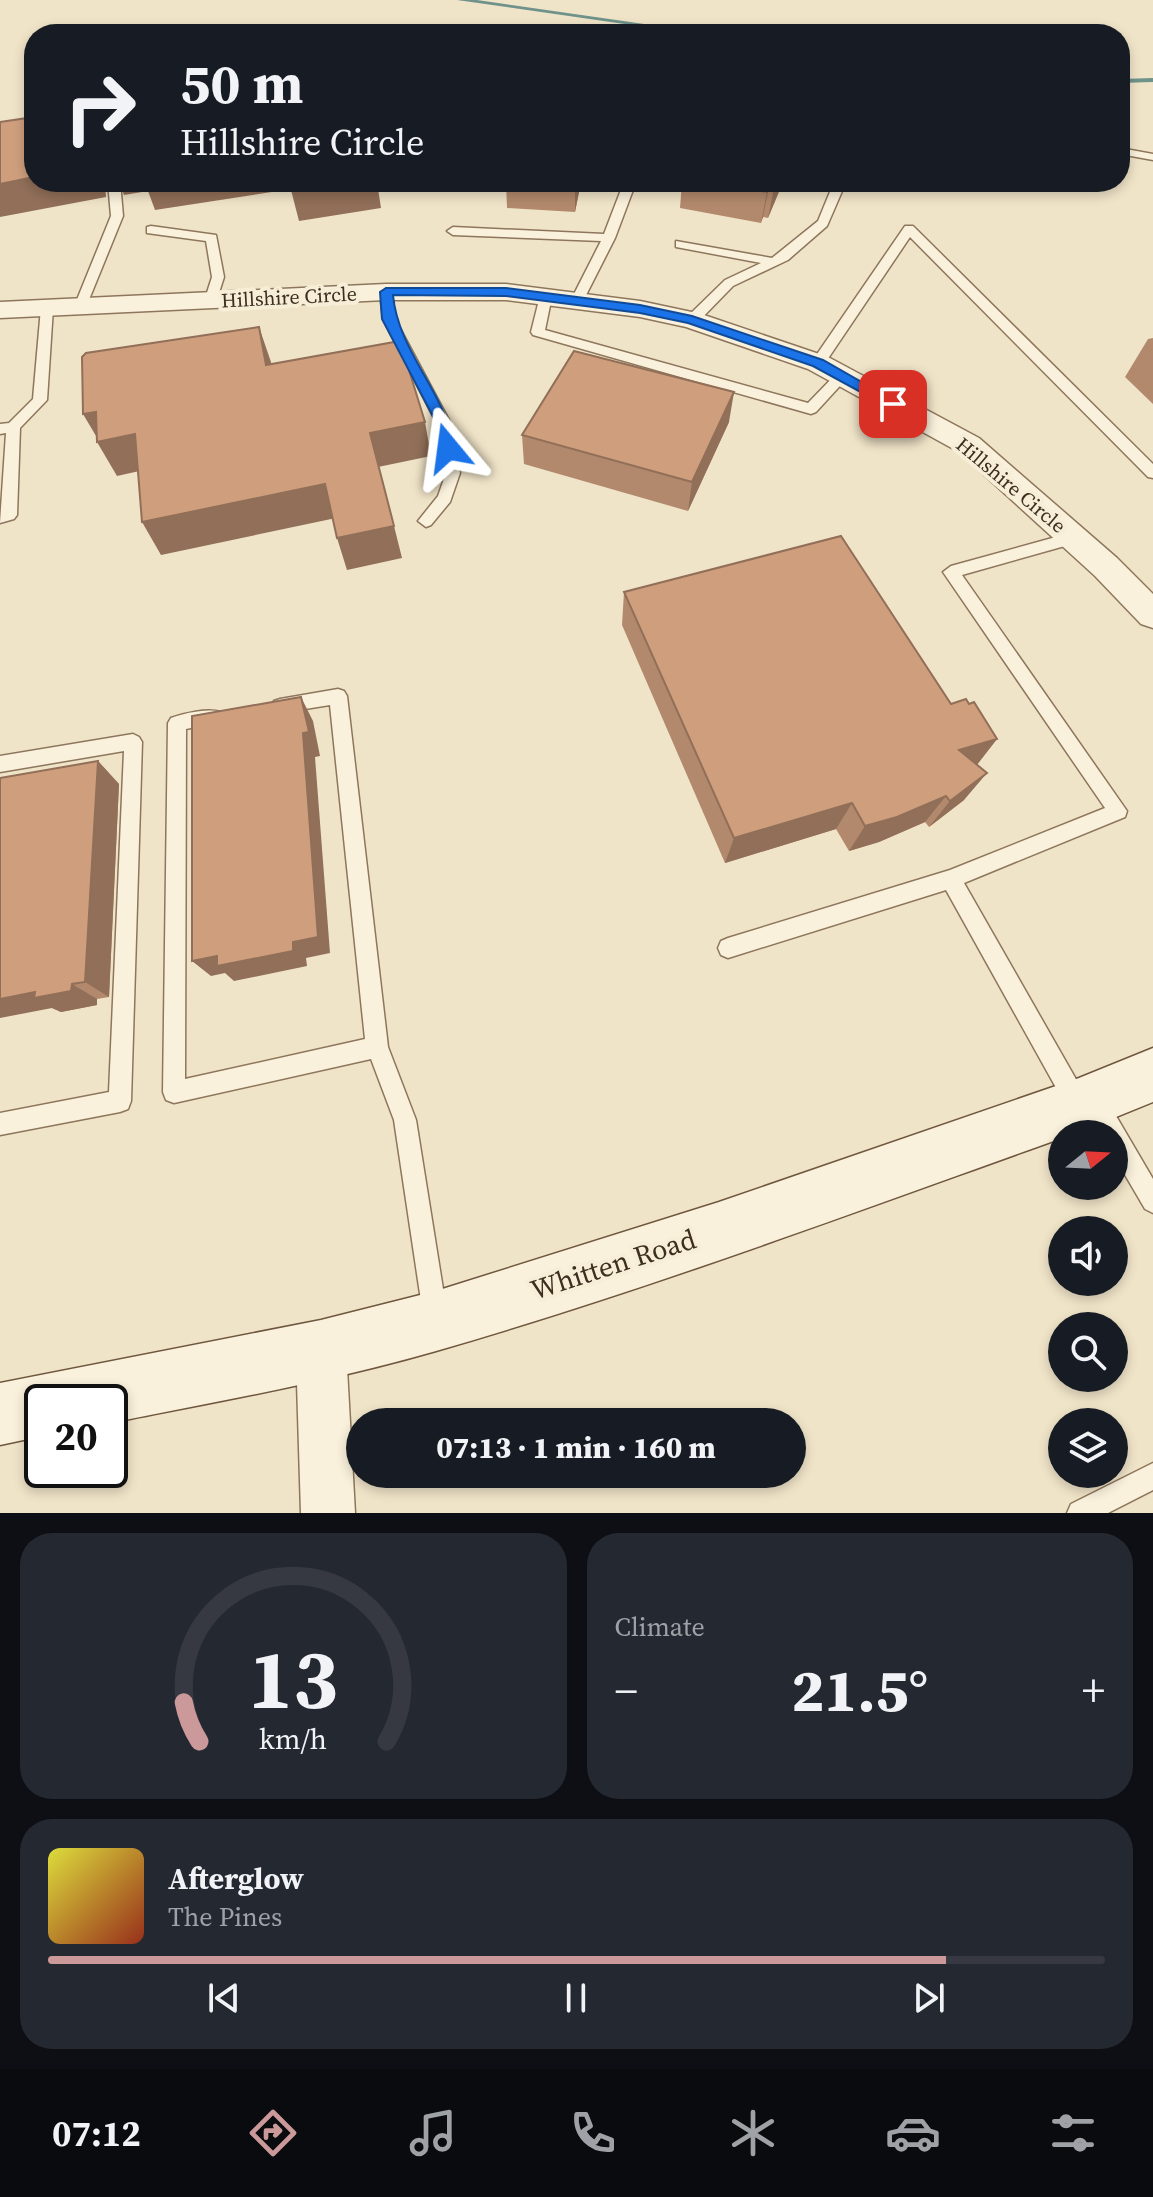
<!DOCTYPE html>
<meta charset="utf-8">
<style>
body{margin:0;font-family:"Source Serif 4",serif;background:#242831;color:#f1f3f6;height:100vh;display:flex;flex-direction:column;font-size:30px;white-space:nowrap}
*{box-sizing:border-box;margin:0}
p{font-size:26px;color:#9ea1a6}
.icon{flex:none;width:44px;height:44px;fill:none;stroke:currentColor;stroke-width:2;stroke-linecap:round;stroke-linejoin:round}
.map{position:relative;height:1513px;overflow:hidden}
.sheet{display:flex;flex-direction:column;gap:20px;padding:20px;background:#0d0f14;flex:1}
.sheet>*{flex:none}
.top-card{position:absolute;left:24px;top:24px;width:1106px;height:168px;border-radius:32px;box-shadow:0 4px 12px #0003;background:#171b24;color:#f1f3f6;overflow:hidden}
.needle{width:52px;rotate:72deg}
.buttons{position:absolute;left:1048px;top:1120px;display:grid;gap:16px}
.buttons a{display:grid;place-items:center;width:80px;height:80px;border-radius:50%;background:#171b24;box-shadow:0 4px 12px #0003;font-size:40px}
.speed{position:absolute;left:24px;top:1384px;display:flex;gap:16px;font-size:40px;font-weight:700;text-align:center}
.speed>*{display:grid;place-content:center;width:104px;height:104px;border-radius:50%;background:#171b24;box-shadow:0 4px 12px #0003;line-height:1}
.speed .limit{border:4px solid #111;border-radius:12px;background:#fff;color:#111}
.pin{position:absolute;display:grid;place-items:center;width:68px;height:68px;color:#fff;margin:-34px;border-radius:16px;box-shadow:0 4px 12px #0006}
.me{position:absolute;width:88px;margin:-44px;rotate:344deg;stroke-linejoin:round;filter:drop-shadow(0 0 6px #0008)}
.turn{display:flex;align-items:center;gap:28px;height:168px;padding:0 24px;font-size:36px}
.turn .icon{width:104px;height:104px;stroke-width:2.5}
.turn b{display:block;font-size:56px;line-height:68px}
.big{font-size:60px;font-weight:800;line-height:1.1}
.sheet .widget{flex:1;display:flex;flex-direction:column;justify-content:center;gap:12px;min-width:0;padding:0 28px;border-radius:32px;background:#242831}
.sheet .dial{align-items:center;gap:0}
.dial svg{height:208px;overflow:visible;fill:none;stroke:#363941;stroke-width:7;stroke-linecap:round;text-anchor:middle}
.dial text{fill:#f1f3f6;stroke:none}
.song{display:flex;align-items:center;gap:24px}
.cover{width:96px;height:96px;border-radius:12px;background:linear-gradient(135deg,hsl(60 70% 55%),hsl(10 70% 35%))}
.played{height:8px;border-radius:4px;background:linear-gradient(90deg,#cc999b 85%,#363941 85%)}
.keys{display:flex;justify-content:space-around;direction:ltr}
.heat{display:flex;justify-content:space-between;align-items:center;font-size:44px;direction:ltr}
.sheet .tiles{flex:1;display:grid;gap:20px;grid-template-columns:1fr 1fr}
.widget:last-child{grid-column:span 2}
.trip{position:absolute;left:346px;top:1408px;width:460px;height:80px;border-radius:40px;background:#171b24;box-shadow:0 4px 12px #0003;font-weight:800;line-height:80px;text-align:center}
.menu{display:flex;height:128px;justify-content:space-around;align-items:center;background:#090b0e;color:#9ea1a6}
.menu .icon{width:56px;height:56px}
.menu .active{color:#cc999b}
.menu b{font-size:36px;color:#f1f3f6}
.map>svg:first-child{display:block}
</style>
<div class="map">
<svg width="1153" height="1513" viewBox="0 0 1153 1513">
<rect width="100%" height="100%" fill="#f0e4c8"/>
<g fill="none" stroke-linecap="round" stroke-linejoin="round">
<path fill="#6f938a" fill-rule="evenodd" d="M 457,0 L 477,0 L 714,34 L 694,34 Z
M 1153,78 L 1153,82 L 1120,83 L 1120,79 Z"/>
<defs>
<path id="lane" d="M 1120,148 L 1153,154 L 1153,160 L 1120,154 Z
M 108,182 L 120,182 L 123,216 L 86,307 L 80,311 L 74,307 L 111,216 Z
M 624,182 L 636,182 L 615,238 L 581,305 L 570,302 L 601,241 L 453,235 L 447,231 L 453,227 L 604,234 Z
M 834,182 L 846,182 L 827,226 L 788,260 L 733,286 L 697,323 L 687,323 L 687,317 L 725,280 L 761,263 L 676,247 L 676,241 L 772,258 L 818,221 Z
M 151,226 L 216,235 L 224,277 L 215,305 L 204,302 L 212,277 L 206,241 L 147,233 L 147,227 Z
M 905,226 L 913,226 L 1153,464 L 1153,478 L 1148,477 L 910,237 L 823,366 L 813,366 L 813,360 Z
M 386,288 L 392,292 L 395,319 L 450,422 L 460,473 L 450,502 L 431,525 L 426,527 L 418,521 L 438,496 L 446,473 L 436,422 L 383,319 L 380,292 Z
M 546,292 L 552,296 L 545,330 L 808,403 L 837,373 L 842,372 L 849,376 L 816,412 L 811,414 L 533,335 L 531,332 L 540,296 Z
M 47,304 L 53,308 L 47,400 L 20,428 L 17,515 L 14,519 L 0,523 L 6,433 L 0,434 L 0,424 L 9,423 L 33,399 L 41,308 Z
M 1074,532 L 1079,534 L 1082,538 L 1079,542 L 962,575 L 1127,811 L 1125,817 L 964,883 L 1085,1095 L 1094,1089 L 1102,1092 L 1153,1179 L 1153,1213 L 1145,1209 L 1114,1156 L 1114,1134 L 1101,1134 L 1086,1108 L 1077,1114 L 1069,1111 L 946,890 L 728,958 L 721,955 L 718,948 L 721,941 L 728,938 L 950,870 L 1105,808 L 943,572 L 951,566 Z
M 338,689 L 344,691 L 347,696 L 388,1047 L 416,1120 L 447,1314 L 444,1323 L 435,1326 L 426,1323 L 423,1314 L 394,1120 L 371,1059 L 174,1103 L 166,1100 L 163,1092 L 168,723 L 171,718 C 185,713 207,708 221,712 L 224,717 L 221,722 L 186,729 L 185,1079 L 365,1039 L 330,705 L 280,713 L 274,711 L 271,706 L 274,701 L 280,699 Z
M 133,734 L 139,737 L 142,742 L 131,1101 L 128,1109 L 120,1112 L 0,1135 L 0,1113 L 109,1092 L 124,751 L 0,772 L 0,756 Z
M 1153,1463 L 1153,1490 L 1108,1513 L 1067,1513 L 1071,1504 Z"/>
<path id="street" d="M 386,284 L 506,284 L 640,301 L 701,314 L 828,357 L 979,438 L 1117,558 L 1153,594 L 1153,628 L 1141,624 L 1095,576 L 959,452 L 808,369 L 686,327 L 640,317 L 506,300 L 386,300 L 0,318 L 0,302 Z
M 321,1325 L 339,1332 L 346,1350 L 355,1513 L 301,1513 L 296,1350 L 303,1332 Z"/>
<path id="secondary" d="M 1153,1048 L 1153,1102 L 1079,1132 L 1062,1134 L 1062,1138 C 855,1212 647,1290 436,1351 C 329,1382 219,1401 110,1423 L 110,1402 L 42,1402 L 42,1436 L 0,1445 L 0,1383 L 321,1320 L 436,1291 L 719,1202 L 1079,1078 Z"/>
</defs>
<use href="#lane" stroke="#8d765c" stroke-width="3"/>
<use href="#street" stroke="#8d765c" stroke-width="3"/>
<use href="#secondary" stroke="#6f573f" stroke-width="3"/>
<use href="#lane" fill="#faf1dc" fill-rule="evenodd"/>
<use href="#street" fill="#faf1dc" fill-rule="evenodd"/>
<use href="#secondary" fill="#faf1dc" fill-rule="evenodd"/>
</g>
<path fill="#b2896c" d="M 506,182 L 581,182 L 575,212 L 507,208 Z
M 682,182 L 783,182 L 768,218 L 763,217 L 761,223 L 680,208 Z
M 1153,338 L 1153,404 L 1125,377 L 1148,339 Z
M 729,422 L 688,511 L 524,464 L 522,435 Z
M 624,592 L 951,704 L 997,739 L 977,765 L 964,800 L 929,827 L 925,822 L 879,842 L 849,851 L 836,829 L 725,863 L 622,625 Z
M 98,761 L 119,784 L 109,997 L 97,999 L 97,1005 L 61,1012 L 52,1008 Z"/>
<path fill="#916f58" d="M 34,177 L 34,182 L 105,182 L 106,197 L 0,217 L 0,184 Z
M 119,182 L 289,182 L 291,189 L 155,210 L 148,191 L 124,195 Z
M 345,182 L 377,182 L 381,208 L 299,221 L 291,190 Z
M 575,182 L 581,182 L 575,212 Z
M 776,182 L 783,182 L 768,218 L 774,188 Z
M 769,187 L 763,217 L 761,223 L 767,192 Z
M 259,327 L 271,362 L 278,400 L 266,365 Z
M 734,392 L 729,422 L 688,511 L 692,482 Z
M 96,412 L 135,434 L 153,468 L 117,476 L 97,442 L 99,441 L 83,414 Z
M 425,422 L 431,456 L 378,467 L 370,433 Z
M 325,484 L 336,518 L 161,555 L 142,522 Z
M 394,526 L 402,558 L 347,570 L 337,538 Z
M 301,697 L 313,721 L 320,756 L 315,757 L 330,953 L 306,958 L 307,966 L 234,981 L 225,973 L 211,976 L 192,961 L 293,942 Z
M 997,739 L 975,767 L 959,750 Z
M 98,761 L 119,784 L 109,997 L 85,982 Z
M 987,773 L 964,800 L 929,827 L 950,801 Z
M 946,796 L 925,822 L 879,842 L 849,851 L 865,826 Z
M 852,803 L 836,829 L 725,863 L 734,838 Z
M 72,984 L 97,999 L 97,1005 L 61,1012 L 52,1008 L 0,1018 L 0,999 Z"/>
<path fill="#cf9f7d" stroke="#916f58" stroke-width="2" d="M 34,117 L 34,177 L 0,184 L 0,122 Z
M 289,182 L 345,182 L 291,190 Z
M 709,182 L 776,182 L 774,188 L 769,187 L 767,192 Z
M 259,327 L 266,365 L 400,341 L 425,422 L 370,433 L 394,526 L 337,538 L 325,484 L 142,522 L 135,434 L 97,442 L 96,412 L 83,414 L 82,357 L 86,353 Z
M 574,351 L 734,392 L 692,482 L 522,435 Z
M 841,536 L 951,704 L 966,699 L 969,704 L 974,702 L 997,739 L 959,750 L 987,773 L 950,801 L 946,796 L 897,817 L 865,826 L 852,803 L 734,838 L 624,592 Z
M 301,697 L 309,732 L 303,733 L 318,937 L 293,942 L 293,951 L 217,966 L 217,956 L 192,961 L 192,716 Z
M 98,761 L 85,982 L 72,984 L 71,991 L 34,998 L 35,992 L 0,999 L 0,778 Z"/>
<path fill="#1a73e8" stroke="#114b97" stroke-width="2" d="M 386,288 L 506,288 L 640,305 L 692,316 L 823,360 L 900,404 L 898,407 L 888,407 L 813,366 L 688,323 L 640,313 L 506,296 L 393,295 C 398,351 445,392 455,448 L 448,453 L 441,448 L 436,422 L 382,319 L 380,292 Z"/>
<g text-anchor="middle" stroke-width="8" stroke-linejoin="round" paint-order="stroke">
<g font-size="20" fill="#3d2e20" stroke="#f7eed8">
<text transform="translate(289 297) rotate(-3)" y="7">Hillshire Circle</text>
<text transform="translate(1011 485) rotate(40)" y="7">Hillshire Circle</text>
</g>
<g font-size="28" fill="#3d2e20" stroke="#f7eed8">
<text transform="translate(613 1264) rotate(-18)" y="10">Whitten Road</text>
</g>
</g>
</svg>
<div class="buttons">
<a><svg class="needle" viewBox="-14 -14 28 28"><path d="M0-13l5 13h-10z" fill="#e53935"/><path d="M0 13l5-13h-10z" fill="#9ea1a6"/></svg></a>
<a><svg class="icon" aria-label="sound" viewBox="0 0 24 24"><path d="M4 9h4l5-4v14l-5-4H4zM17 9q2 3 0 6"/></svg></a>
<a><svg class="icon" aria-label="search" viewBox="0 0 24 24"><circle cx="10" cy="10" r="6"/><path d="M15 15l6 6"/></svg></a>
<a><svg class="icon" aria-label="layers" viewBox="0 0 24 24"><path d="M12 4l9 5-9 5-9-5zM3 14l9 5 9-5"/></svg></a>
</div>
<div class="speed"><div class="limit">20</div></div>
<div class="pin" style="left:893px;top:404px;background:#d93025"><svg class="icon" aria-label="arrive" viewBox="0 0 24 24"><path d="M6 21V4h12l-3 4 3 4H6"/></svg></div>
<svg class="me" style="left:448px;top:448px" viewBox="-20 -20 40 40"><path d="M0-17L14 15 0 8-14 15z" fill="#1a73e8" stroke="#fff" stroke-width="4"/></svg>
<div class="trip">07:13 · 1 min · 160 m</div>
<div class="top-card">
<div class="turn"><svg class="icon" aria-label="right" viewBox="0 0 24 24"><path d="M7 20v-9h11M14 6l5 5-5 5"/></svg><div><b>50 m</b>Hillshire Circle</div></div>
</div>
</div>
<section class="sheet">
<div class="tiles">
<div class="widget dial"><svg viewBox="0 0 100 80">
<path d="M14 69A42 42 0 1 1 86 69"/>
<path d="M14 69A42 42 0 0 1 8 54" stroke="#cc999b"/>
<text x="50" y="56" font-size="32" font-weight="700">13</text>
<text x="50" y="72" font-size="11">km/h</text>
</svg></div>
<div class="widget"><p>Climate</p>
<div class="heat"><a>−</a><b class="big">21.5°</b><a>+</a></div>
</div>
<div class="widget">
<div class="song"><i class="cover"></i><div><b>Afterglow</b><p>The Pines</p></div></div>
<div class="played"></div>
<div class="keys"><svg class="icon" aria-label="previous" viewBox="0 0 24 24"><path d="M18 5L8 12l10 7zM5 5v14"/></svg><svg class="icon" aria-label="pause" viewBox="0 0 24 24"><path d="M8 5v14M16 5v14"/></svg><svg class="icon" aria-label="next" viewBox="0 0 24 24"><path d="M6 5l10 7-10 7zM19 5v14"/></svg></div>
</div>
</div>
</section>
<nav class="menu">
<b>07:12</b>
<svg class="icon active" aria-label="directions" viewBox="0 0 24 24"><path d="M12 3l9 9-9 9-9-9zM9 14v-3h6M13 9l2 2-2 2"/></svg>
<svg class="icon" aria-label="music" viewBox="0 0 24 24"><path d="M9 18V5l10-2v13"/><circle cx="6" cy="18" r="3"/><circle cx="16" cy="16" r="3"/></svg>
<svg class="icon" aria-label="phone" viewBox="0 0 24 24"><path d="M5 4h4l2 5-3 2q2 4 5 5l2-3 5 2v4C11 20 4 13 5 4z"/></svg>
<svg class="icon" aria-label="climate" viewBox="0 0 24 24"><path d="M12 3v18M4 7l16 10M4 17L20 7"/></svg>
<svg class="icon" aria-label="car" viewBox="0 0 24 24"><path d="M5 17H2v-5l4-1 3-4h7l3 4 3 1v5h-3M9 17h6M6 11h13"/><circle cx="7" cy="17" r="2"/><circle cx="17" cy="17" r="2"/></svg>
<svg class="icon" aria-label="filters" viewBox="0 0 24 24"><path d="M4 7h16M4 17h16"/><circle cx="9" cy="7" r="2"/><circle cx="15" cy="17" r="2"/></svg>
</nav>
